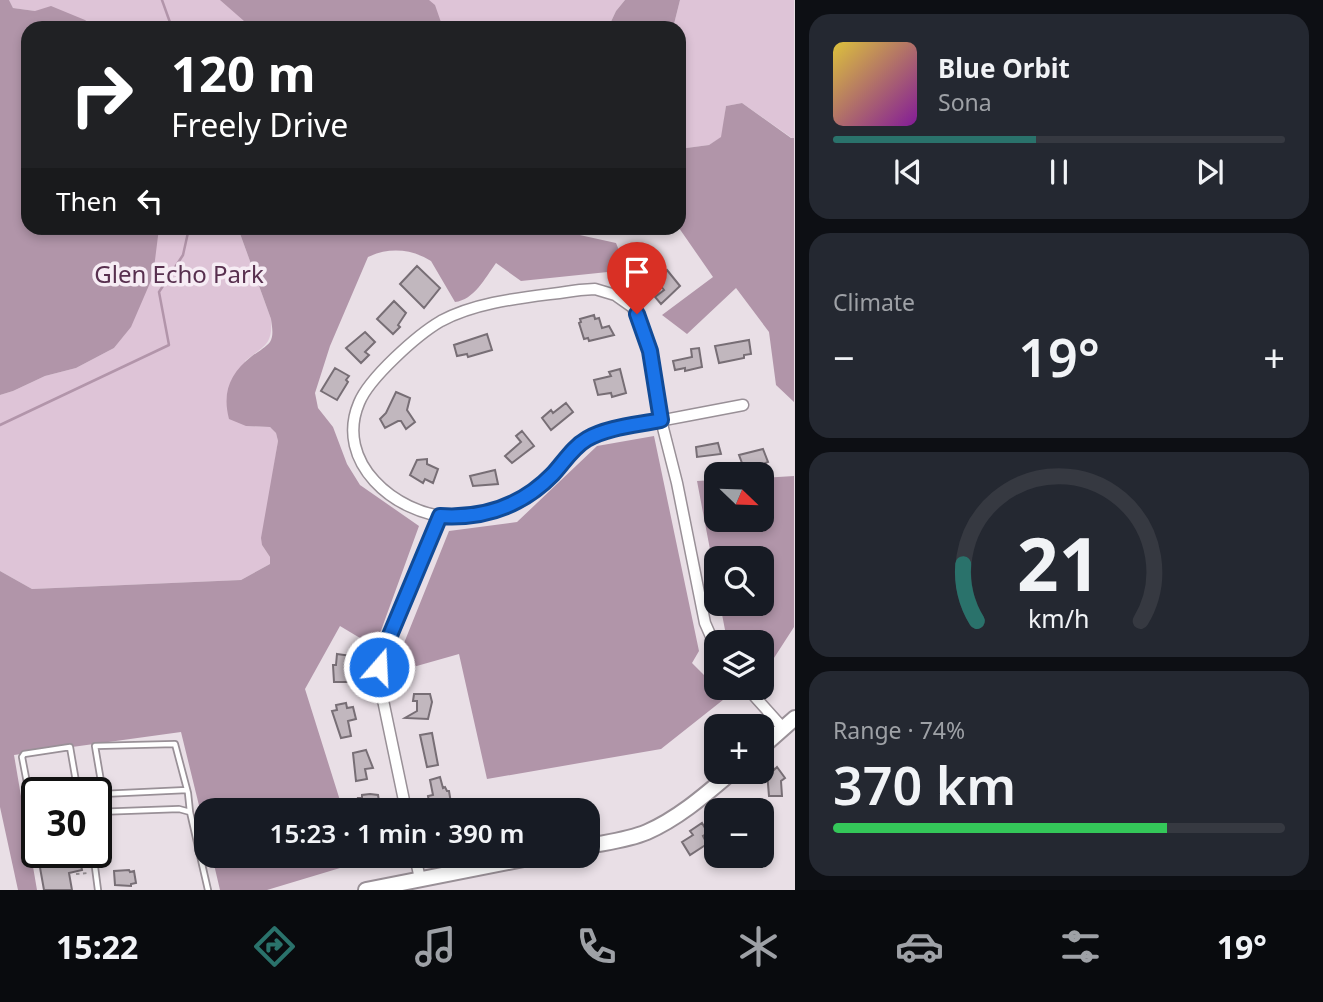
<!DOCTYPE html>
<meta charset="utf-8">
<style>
body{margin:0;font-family:"Noto Sans",sans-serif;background:#242831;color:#f1f3f6;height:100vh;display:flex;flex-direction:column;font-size:26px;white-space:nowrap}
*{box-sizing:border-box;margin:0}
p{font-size:23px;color:#9ea1a6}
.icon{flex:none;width:38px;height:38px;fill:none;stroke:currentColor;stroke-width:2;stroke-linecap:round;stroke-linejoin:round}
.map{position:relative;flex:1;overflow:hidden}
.drawer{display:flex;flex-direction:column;gap:14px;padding:14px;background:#0d0f14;width:528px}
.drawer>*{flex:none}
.banner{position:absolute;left:21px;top:21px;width:665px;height:214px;border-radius:21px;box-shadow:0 4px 10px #0003;background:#202124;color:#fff;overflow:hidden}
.needle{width:46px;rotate:113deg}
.fabs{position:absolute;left:704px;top:462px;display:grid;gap:14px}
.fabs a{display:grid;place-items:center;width:70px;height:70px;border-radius:14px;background:#171b24;box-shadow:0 4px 10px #0003;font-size:35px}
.speed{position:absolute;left:21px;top:777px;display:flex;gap:14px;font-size:35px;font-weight:700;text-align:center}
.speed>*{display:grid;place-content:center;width:91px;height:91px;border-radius:50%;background:#171b24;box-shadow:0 4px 10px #0003;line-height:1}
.speed .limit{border:4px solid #111;border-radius:10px;background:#fff;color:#111}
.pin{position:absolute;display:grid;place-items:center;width:60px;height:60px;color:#fff;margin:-72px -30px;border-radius:50% 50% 50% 0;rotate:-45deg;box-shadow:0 0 7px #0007}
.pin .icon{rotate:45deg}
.me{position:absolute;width:77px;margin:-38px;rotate:19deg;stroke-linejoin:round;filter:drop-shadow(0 0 5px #0008)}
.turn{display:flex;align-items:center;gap:24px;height:147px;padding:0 35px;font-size:32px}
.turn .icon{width:91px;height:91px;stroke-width:2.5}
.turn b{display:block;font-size:49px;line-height:60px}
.then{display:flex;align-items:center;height:66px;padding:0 35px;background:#0003;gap:14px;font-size:26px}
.big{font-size:52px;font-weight:600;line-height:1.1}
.drawer .widget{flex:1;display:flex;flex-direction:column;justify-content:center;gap:10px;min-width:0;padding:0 24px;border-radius:21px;background:#242831}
.drawer .dial{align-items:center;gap:0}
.dial svg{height:182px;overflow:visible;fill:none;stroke:#363941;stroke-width:7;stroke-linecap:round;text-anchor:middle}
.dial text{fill:#f1f3f6;stroke:none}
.song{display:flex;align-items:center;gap:21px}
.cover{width:84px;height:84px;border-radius:10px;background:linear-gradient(135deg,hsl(50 70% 55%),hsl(290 70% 35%))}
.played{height:7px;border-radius:4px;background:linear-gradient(90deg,#2a726b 45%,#363941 45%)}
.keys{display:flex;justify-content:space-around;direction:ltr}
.heat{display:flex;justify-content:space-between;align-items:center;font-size:38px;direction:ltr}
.charge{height:10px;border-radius:5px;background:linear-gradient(90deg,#34c759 74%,#363941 0)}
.trip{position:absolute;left:194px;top:798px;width:406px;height:70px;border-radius:21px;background:#171b24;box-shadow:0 4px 10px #0003;font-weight:600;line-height:70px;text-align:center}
.menu{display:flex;height:112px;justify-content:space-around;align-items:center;background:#090b0e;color:#9ea1a6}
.menu .icon{width:49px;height:49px}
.menu .current{color:#2a726b}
.menu b{font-size:32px;color:#f1f3f6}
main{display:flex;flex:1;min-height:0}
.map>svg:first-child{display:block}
</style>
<main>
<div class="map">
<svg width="795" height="890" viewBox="0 0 795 890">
<rect width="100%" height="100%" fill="#e9dfe6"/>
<path fill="#dec4d7" d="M 9,0 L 625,0 L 616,11 L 608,28 L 54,28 L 35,11 L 13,8 Z
M 680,0 L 794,0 L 794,138 L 792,138 L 742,103 L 726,106 L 722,137 L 709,145 L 679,149 L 679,28 L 673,28 Z
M 139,228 L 238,228 L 271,319 C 273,345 264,346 245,361 L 246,426 L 270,427 L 276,433 L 278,441 L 262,545 L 270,557 L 270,564 L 241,580 L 32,589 L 0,571 L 0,395 L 13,391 L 45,376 L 76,368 L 114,348 L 125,334 Z"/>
<path fill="#b195a9" d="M 0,0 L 9,0 L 13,8 L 35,11 L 51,6 L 85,20 L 96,28 L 28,28 L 28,228 L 159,228 L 153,276 L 131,327 L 114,348 L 76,368 L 45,376 L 13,391 L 0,395 Z
M 220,0 L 429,0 L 435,5 L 443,28 L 252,28 Z
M 625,0 L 680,0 L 673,28 L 608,28 L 616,11 Z
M 742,103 L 791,138 L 794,138 L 794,402 L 776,385 L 769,332 L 736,288 L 687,334 L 662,315 L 713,277 L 679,228 L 679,149 L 709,145 L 721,137 L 726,106 Z
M 238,228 L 548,228 L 616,243 L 627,270 L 521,281 L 496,263 C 485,278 474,300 455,302 L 431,261 C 412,249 389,247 368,257 L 330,346 L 315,393 L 318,408 L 333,427 L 347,464 L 360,485 L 419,526 L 375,647 L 340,626 L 305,689 L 343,810 L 206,810 L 206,834 L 181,732 L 14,755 L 37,890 L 18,890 L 0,807 L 0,571 L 32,589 L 241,580 L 270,564 L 270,557 L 262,545 L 261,538 L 278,441 L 276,433 L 270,427 L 246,426 L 229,419 C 222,392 230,373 252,356 C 258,352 266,347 270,342 C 274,336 272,326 271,319 Z
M 654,436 L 699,651 L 692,663 L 706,677 L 716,672 L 716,688 L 730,688 L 733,692 L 661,749 L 487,779 L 459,654 L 392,673 L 449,531 L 517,522 L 597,446 Z
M 794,476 L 794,627 L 761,678 L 761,642 L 731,642 L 726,635 L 720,604 L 761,604 L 761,558 L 716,558 L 716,581 L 697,481 L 716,480 L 716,520 L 761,520 L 761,478 Z
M 212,856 L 358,856 L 360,862 L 267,890 L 220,890 Z"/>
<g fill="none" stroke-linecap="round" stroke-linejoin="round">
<path stroke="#b295aa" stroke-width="2.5" d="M 162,0 L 172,28
M 0,425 L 169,345 L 159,292 L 183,255 L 189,228"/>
</g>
<path fill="#c1b7be" stroke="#776e75" stroke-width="2" d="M 417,266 L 440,288 L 424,308 L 400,284 Z
M 667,270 L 680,286 L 661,304 L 655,297 L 664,290 L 656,280 Z
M 394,301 L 406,313 L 398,325 L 400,327 L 393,334 L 377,319 Z
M 594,315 L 595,319 L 599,318 L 602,328 L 609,326 L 614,335 L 589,341 L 588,338 L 584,339 L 579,323 L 581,322 L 580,319 Z
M 365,332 L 375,342 L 365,352 L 369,355 L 361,363 L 346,348 Z
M 487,334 L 492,350 L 468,357 L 467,354 L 457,356 L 454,345 Z
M 749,340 L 751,354 L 744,355 L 744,358 L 719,363 L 715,346 Z
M 699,348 L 702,367 L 685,371 L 685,368 L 675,370 L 673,361 L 692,357 L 691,349 Z
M 335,368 L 349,376 L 346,380 L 348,382 L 337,400 L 321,391 Z
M 620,369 L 626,393 L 612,397 L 611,393 L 598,395 L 594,380 L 611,376 L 609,372 Z
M 396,392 L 410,398 L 407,410 L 415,422 L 406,429 L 401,421 L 398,421 L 385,428 L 380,419 L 386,413 Z
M 566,403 L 573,412 L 551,430 L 542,418 L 551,410 L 553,413 Z
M 522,431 L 534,446 L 512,463 L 505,456 L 521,442 L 516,436 Z
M 718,443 L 721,454 L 697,457 L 696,447 Z
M 763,449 L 768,462 L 745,471 L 739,455 Z
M 427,459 L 427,464 L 438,469 L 433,483 L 425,479 L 423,483 L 410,475 L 417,460 Z
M 495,470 L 498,484 L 473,486 L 470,476 Z
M 337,654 L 352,656 L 350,682 L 334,682 L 333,665 L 336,665 Z
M 414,694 L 430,694 L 432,702 L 428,719 L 405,718 L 417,711 L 417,701 L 413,701 Z
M 346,703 L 347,708 L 353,707 L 356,719 L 348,721 L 351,736 L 341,738 L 332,711 L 337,710 L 336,705 Z
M 432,733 L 438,765 L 427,767 L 420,735 Z
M 366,750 L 373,768 L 365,769 L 367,779 L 356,781 L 353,753 Z
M 773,767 L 774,770 L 777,767 L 785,778 L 781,781 L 782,796 L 769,796 L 767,772 Z
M 440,777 L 443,788 L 445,787 L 447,791 L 449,791 L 451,803 L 447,806 L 430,808 L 428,796 L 433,795 L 430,780 Z
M 370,794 L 378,795 L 380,807 L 360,810 L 358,798 L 362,798 L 362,795 Z
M 702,823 L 708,833 L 703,836 L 707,844 L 690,855 L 682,842 L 693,835 L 690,831 Z
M 62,852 L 63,856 L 79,854 L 82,870 L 69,873 L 72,890 L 44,890 L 39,862 L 43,861 L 42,854 Z
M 129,870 L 130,872 L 134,871 L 136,883 L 131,884 L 131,886 L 115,885 L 114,871 Z"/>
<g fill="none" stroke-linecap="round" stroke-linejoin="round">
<defs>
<path id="lane" d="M 102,794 L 187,790
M 106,811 L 95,746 L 175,744 L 188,793 L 190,812
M 96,812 L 179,809 L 190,812 L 208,890
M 37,813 L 33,814 L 22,757 L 24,754 L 70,747 L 78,793
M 33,814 L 37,832
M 93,852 L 98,890"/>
<path id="street" d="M 716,648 L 705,623 L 677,483 L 661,420 L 650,350 L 643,325 L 632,307 L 615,295 L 595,289 L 580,290 C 535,297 482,299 441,321 C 417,335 369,378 359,403 C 334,462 395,514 450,517 C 491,519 527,502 554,473 C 566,460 575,444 592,436 C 606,430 623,428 638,425 C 673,418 708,412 743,405
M 747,688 L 783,728
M 406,810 L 379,681 L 379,667 L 383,652 L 440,516
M 415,856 L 420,879"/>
<path id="secondary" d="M 761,748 L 795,718
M 588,846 C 608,842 628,840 647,832 C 679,818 706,794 732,772
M 366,890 L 539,856"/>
</defs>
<use href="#lane" stroke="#999097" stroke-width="8"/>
<use href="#street" stroke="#999097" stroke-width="13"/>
<use href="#secondary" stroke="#999097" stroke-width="18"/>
<path stroke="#989196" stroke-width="2" stroke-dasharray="3.5 3.5" stroke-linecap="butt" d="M 76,874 L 88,873"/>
<use href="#lane" stroke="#fff" stroke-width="4.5"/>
<use href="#street" stroke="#fff" stroke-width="10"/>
<use href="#secondary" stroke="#fff" stroke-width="14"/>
</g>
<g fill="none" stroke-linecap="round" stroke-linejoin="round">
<defs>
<path id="route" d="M 379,667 L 383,652 L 440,516 C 485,519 522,506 553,474 C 564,462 573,447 587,439 C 608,427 637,425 661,420 L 650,351 L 637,314"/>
</defs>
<use href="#route" stroke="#114b97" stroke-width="18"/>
<use href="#route" stroke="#1a73e8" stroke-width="12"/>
</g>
<g text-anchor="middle" stroke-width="7" stroke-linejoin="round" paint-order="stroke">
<g font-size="24" fill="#58304f" stroke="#f6ecf4">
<text x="179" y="283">Glen Echo Park</text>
</g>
</g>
</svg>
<div class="fabs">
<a><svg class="needle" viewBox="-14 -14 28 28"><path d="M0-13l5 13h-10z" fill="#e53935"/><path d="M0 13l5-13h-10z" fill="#9ea1a6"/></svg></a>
<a><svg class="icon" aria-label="search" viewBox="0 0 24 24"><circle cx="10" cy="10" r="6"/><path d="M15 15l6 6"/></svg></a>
<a><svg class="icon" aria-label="layers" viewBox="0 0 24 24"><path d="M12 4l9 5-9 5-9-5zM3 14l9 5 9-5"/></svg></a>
<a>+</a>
<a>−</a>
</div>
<div class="speed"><div class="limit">30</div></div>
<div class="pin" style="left:637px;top:314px;background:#d93025"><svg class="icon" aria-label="arrive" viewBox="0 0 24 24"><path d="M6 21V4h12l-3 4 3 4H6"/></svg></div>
<svg class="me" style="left:379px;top:667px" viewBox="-20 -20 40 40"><circle r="17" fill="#1a73e8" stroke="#fff" stroke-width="3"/><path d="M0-11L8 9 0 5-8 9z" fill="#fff"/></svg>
<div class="trip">15:23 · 1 min · 390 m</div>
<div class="banner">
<div class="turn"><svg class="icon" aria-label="right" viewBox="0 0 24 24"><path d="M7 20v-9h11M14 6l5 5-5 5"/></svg><div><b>120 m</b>Freely Drive</div></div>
<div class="then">Then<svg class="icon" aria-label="left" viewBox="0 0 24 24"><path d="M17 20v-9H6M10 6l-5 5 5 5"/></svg></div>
</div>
</div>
<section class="drawer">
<div class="widget">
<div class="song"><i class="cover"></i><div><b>Blue Orbit</b><p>Sona</p></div></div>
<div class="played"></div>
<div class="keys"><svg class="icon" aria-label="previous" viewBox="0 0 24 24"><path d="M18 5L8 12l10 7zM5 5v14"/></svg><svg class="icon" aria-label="pause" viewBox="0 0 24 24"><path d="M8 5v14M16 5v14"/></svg><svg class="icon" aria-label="next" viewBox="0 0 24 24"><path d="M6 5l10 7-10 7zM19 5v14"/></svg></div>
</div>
<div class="widget"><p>Climate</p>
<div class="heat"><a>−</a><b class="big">19°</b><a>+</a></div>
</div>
<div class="widget dial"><svg viewBox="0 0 100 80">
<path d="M14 69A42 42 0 1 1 86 69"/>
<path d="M14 69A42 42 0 0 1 8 44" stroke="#2a726b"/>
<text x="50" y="56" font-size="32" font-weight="700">21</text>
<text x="50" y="72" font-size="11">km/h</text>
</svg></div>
<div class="widget"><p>Range · 74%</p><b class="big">370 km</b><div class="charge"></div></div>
</section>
</main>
<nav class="menu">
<b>15:22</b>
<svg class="icon current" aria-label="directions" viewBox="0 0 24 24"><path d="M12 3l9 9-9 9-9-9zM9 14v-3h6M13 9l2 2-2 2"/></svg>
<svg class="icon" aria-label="music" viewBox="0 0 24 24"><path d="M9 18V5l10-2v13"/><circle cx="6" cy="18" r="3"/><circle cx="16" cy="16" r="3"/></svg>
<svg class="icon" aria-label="phone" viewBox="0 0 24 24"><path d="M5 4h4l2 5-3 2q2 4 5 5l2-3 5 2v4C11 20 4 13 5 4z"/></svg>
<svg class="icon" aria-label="climate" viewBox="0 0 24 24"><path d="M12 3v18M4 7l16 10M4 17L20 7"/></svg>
<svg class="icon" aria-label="car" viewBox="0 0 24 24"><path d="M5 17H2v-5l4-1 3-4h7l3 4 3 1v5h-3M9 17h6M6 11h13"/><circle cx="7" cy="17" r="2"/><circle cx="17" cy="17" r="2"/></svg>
<svg class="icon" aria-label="filters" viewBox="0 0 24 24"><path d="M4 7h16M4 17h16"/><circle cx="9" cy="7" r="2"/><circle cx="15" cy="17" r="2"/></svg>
<b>19°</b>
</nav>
